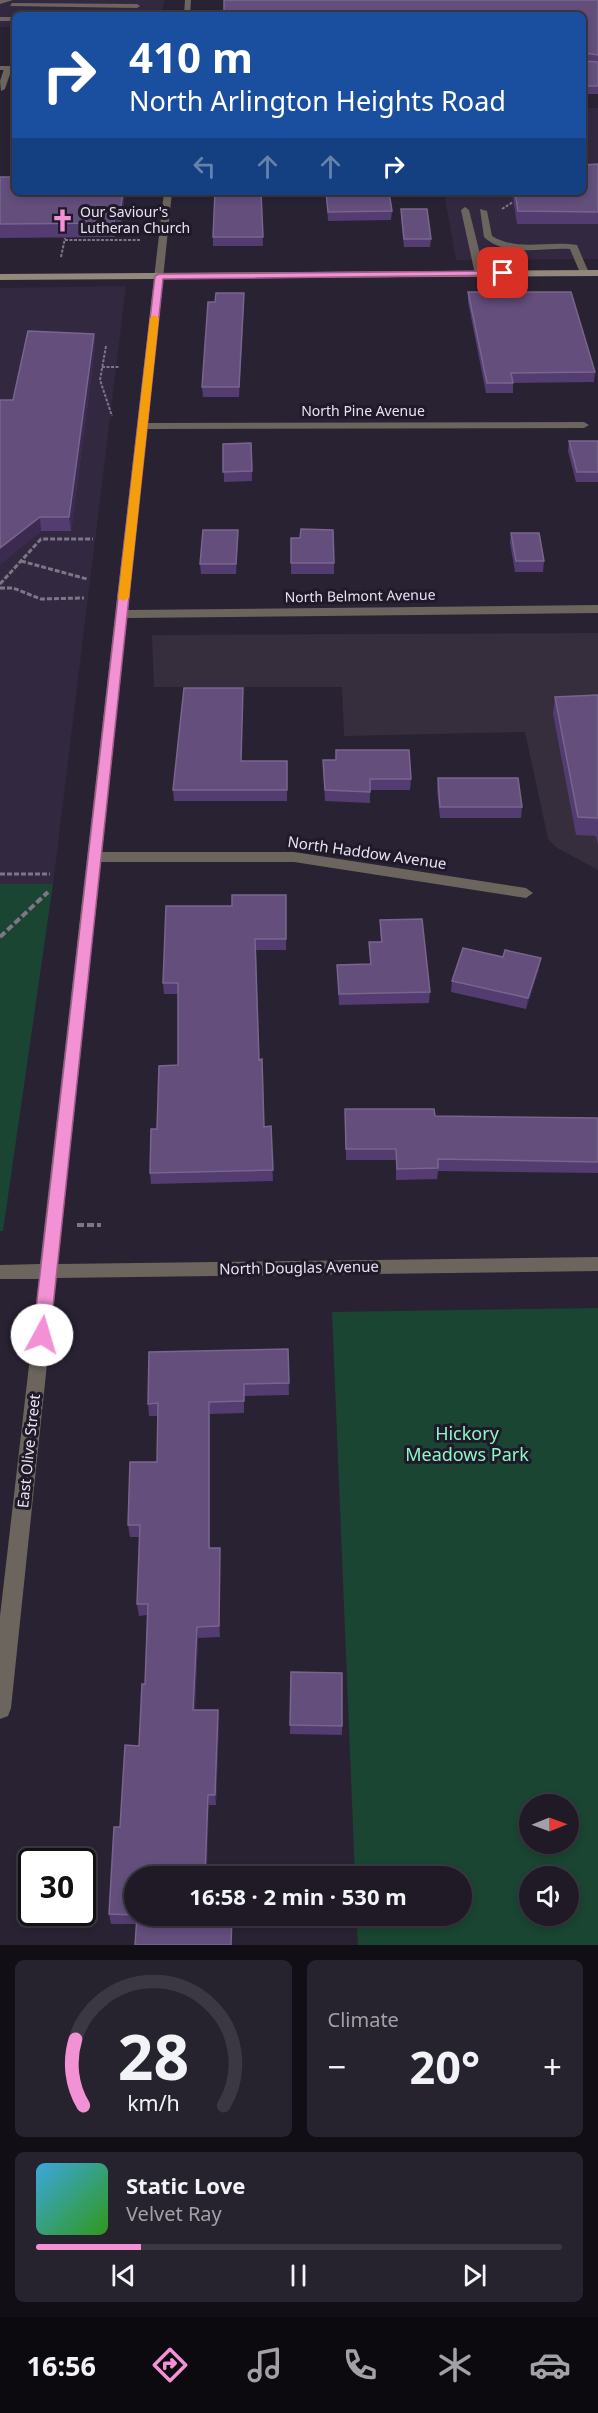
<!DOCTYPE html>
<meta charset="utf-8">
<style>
body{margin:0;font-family:"Noto Sans",sans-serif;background:#27232e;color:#f1f3f6;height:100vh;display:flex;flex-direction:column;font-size:22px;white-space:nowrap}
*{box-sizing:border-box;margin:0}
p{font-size:20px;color:#a1a1a7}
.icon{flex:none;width:33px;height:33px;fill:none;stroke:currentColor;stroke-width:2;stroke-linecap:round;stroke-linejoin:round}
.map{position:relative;height:1945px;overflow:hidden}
.details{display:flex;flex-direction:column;gap:15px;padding:15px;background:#110e15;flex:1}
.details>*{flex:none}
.hud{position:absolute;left:12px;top:12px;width:574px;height:183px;border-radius:9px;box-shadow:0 3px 9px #0003,0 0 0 2px #3c3843;background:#1a4fa0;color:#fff;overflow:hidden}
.needle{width:39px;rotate:89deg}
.controls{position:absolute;left:519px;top:1794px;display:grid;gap:12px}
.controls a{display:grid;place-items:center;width:60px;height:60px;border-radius:50%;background:#1f1a26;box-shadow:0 3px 9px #0003,0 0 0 2px #3c3843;font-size:30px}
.speed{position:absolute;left:18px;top:1848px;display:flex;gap:12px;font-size:30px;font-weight:700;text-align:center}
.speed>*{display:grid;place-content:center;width:78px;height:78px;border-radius:50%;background:#1f1a26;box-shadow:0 3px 9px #0003,0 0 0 2px #3c3843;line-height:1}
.speed .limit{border:3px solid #111;border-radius:9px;background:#fff;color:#111}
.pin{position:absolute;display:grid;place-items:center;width:51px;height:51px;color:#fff;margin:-26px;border-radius:12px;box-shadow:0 3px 9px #0006}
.me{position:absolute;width:66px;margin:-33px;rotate:6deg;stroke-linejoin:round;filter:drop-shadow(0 0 4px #0008)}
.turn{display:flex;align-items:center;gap:21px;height:126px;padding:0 18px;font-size:27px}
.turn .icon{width:78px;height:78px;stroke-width:2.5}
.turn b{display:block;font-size:42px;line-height:51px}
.lanes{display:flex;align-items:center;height:57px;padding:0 18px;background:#0003;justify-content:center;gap:30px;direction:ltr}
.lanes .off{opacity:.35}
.big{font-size:45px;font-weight:700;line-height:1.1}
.details .card{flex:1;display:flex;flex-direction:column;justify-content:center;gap:9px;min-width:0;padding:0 21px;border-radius:9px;background:#27232e}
.details .dial{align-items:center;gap:0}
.dial svg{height:156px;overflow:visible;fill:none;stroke:#3c3843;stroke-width:7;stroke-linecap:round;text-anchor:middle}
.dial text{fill:#f1f3f6;stroke:none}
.song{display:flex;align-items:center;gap:18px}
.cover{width:72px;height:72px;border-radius:9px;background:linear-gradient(135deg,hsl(200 70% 55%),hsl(110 70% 35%))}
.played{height:6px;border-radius:3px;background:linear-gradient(90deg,#f391d5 20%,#3c3843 20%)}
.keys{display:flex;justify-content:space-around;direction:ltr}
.heat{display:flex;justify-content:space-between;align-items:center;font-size:33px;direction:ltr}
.details .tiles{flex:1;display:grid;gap:15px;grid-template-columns:1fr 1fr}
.card:last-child{grid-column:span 2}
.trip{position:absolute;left:124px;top:1866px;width:348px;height:60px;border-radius:30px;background:#1f1a26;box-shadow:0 3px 9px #0003,0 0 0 2px #3c3843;font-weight:700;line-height:60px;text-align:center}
.tabs{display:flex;height:96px;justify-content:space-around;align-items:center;background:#0c0a0f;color:#a1a1a7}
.tabs .icon{width:42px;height:42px}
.tabs .current{color:#f391d5}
.tabs b{font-size:27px;color:#f1f3f6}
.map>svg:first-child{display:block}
</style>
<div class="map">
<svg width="598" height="1945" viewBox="0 0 598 1945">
<rect width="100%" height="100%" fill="#292233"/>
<path fill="#362d3d" d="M 598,633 L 598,870 L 557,848 L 548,839 L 525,732 L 344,736 L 342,687 L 154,687 L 152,635 Z"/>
<path fill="#322940" d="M 0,0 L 164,0 L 162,15 L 15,15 L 15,27 L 0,27 Z
M 584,108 L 598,108 L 598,259 L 456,260 L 444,192 L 584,192 Z
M 126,286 L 53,884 L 0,884 L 0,288 Z"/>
<path fill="#194532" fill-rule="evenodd" d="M 0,884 L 53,884 L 3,1231 L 0,1231 Z
M 598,1308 L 598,1945 L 358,1945 L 356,1916 L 462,1916 L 462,1876 L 355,1876 L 332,1312 ZM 530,1804 L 568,1804 L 568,1844 L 530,1844 ZM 530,1876 L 568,1876 L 568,1916 L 530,1916 Z"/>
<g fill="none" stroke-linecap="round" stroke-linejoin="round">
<path stroke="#7c7685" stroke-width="2" stroke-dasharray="3 1.5" stroke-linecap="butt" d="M 502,209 L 513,202
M 133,211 L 144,211
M 65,240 L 141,240
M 61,257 L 65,238
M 106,346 L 100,380 L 112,416
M 102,367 L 119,367"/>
<path stroke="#7c7685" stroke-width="3" stroke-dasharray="5 2" stroke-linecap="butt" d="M 21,561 L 87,579
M 0,584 L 41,539 L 93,539
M 0,588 L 13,588 L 41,599 L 84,598
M 0,874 L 50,874"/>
<path stroke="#7c7685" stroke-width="4" stroke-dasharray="7 3" stroke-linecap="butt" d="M 0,937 L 48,892
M 77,1225 L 101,1225"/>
<path fill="#6b655d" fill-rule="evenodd" d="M 12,3 L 137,4 L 140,6 L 137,8 L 10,6 Z
M 0,17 L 15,17 L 15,21 L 0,21 Z
M 5,66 L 12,68 L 5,89 L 1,91 L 0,81 Z
M 465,207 L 469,210 L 485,274 L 480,277 L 475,274 L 461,210 Z
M 480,209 L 487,211 L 492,236 C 518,252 549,240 577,245 L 589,273 L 581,275 L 570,249 C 543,247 506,258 484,237 Z"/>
<path fill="#6b655d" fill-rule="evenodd" d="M 0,0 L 13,0 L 0,4 Z
M 185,0 L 191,0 L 190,15 L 184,15 Z
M 0,66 L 15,66 L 15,70 L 0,70 Z
M 164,192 L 172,192 L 148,423 L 584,422 L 589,425 L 584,428 L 147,429 L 128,610 L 598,605 L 598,613 L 127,618 L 102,852 L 294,852 L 526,888 L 533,893 L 526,898 L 294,862 L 101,862 L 58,1264 L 598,1257 L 598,1271 L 56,1278 L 11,1708 L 8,1716 L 0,1719 L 0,1616 L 39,1279 L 0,1279 L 0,1265 L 40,1264 Z"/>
<path fill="#93887c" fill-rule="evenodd" d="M 598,270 L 598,276 L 0,280 L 0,274 Z"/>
</g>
<path fill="#533c6f" d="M 224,0 L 598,0 L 598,94 L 584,94 L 584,15 L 224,15 Z
M 598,164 L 598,224 L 517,224 L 513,198 L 513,192 L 584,192 Z
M 0,177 L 125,192 L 121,227 L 117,227 L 115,237 L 0,238 Z
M 261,192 L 263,246 L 213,246 L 213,237 Z
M 326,192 L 389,192 L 392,211 L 391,220 L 328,221 Z
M 401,209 L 431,239 L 430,247 L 404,247 L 401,217 Z
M 468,292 L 595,372 L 594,382 L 513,383 L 513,393 L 486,393 L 468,302 Z
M 244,303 L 239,397 L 203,397 L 202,387 Z
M 94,334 L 95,347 L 71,531 L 41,531 L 0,564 L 0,400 L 13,400 Z
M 569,441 L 598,441 L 598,482 L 576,482 L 568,451 Z
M 251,443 L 252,481 L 224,482 L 223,444 Z
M 238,530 L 236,574 L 201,574 L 200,564 Z
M 511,533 L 544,561 L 543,572 L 515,572 L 510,543 Z
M 291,538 L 300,538 L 334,563 L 334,574 L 291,574 Z
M 598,695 L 598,845 L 596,836 L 576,835 L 553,714 L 555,697 Z
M 243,699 L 241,761 L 287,761 L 287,801 L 174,801 L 173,790 Z
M 336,750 L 411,779 L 410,790 L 370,790 L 370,803 L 325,801 L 323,760 L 336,760 Z
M 438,778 L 522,807 L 521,818 L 440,818 L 437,789 Z
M 286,895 L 286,950 L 256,950 L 259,1060 L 264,1127 L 271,1126 L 273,1181 L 151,1184 L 150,1173 L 157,1129 L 178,1065 L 178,994 L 164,994 L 163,983 L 232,906 Z
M 380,920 L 430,992 L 429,1003 L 339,1005 L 337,965 L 370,964 L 369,942 L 381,942 L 380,931 Z
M 539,969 L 526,1009 L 451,992 L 452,981 Z
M 345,1109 L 435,1116 L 598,1118 L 598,1173 L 438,1171 L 437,1179 L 396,1180 L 396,1160 L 346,1160 Z
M 288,1349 L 289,1395 L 244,1396 L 244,1413 L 210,1414 L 210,1548 L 220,1548 L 220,1637 L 198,1638 L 195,1710 L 218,1710 L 219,1721 L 216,1805 L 209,1805 L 135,1876 L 135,1916 L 232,1916 L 232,1945 L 135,1945 L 137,1924 L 111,1924 L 109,1914 L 120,1827 L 139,1746 L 145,1684 L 147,1615 L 139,1616 L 137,1604 L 139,1537 L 130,1537 L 128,1525 L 157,1462 L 158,1416 L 149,1416 L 148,1404 Z
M 291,1672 L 342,1726 L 342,1735 L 290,1734 Z"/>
<path fill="#3c2a51" d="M 123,192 L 125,192 L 121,227 L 120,213 Z
M 116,213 L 117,227 L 115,237 L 114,223 Z
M 244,293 L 244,303 L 239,397 L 239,387 Z
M 94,334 L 95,347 L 71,531 L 69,517 Z
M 40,517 L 41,531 L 0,564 L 0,548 Z
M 238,530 L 238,541 L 236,574 L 236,564 Z
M 541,958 L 539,969 L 526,1009 L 528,998 Z
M 209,1402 L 210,1414 L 210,1560 L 209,1548 Z
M 220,1548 L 220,1637 L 219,1626 Z
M 197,1627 L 198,1638 L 194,1721 L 193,1710 Z
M 218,1710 L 219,1721 L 216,1805 L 215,1795 Z
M 208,1795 L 209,1805 L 207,1876 L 205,1876 Z
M 232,1916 L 232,1945 L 231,1945 Z"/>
<path fill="#634e7c" stroke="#78658e" stroke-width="1.5" d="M 224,0 L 598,0 L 598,55 L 585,53 L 584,60 L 584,15 L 229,15 L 230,12 L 224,12 Z
M 584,61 L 598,62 L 598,86 L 584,86 Z
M 598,164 L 598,212 L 518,211 L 515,192 L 584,192 L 584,165 Z
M 0,177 L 15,177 L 15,192 L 123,192 L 120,213 L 116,213 L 114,223 L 0,224 Z
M 215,192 L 261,192 L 263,237 L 213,237 Z
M 326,192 L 389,192 L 392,211 L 328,212 Z
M 401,209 L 427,209 L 431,239 L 404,239 Z
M 468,292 L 571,292 L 595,372 L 511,373 L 513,383 L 487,383 Z
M 216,293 L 244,293 L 239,387 L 202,387 L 208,302 L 215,302 Z
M 28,331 L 94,334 L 69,517 L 40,517 L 0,548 L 0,400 L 13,400 Z
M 569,441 L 598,441 L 598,472 L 577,472 Z
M 251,443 L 252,471 L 223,472 L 223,444 Z
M 301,529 L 333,530 L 334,563 L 291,563 L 291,538 L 300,538 Z
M 203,530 L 238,530 L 236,564 L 200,564 Z
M 511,533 L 539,533 L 544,561 L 516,561 Z
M 184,688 L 243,688 L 241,761 L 287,761 L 287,790 L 173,790 Z
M 598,695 L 598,818 L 578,817 L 555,697 Z
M 336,750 L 409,750 L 411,779 L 370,779 L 370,792 L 325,790 L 323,760 L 336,760 Z
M 438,778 L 518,778 L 522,807 L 440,807 Z
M 232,895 L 286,895 L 286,939 L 255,939 L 259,1060 L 262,1059 L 264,1127 L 271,1126 L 273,1170 L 150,1173 L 151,1129 L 157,1129 L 159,1066 L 178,1065 L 178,983 L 163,983 L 166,906 L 232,906 Z
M 422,919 L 430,992 L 339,994 L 337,965 L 371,964 L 369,942 L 382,942 L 380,920 Z
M 463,948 L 503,957 L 505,950 L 541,958 L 528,998 L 452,981 Z
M 345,1109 L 434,1109 L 435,1116 L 598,1118 L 598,1162 L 438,1159 L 438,1168 L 397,1169 L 396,1149 L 346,1149 Z
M 288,1349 L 289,1383 L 244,1384 L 244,1401 L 209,1402 L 209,1548 L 220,1548 L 219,1626 L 197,1627 L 193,1710 L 218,1710 L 215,1795 L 208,1795 L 205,1876 L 135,1876 L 135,1915 L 109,1914 L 114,1827 L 120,1827 L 125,1745 L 139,1746 L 142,1684 L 145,1684 L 148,1604 L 137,1604 L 140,1525 L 128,1525 L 130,1462 L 157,1462 L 158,1403 L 148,1404 L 149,1352 Z
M 291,1672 L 342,1673 L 342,1726 L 290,1725 Z
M 137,1916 L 232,1916 L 231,1945 L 135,1945 Z"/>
<path fill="#f391d5" stroke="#9e5e8a" stroke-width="1.5" d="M 503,271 L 506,275 L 163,279 L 50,1335 L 47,1340 L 36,1340 L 33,1335 L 155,276 L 159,274 Z"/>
<path fill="#f59e0b" d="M 154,315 L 159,318 L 129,598 L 123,601 L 118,598 L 150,318 Z"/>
<defs>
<symbol id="church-bare" viewBox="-9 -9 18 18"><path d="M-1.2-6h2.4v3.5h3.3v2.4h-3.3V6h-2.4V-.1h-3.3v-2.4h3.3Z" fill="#f391d5" stroke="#201929" stroke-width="2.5" paint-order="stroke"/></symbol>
</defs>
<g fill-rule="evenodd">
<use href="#church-bare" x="46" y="204" width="33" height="33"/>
</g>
<g text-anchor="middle" stroke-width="6" stroke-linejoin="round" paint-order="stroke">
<g font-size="14" fill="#e8e3ef" stroke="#201929" text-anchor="start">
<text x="80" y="217">Our Saviour's<tspan x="80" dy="16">Lutheran Church</tspan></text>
</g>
<g font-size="14" fill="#e8e3ef" stroke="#201929">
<text x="363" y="416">North Pine Avenue</text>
<text transform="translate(360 596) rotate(-1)" y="5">North Belmont Avenue</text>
</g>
<g font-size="15" fill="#e8e3ef" stroke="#201929">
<text transform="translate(367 853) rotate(8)" y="5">North Haddow Avenue</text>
<text transform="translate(299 1268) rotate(-1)" y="5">North Douglas Avenue</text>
<text transform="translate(29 1451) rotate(-84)" y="5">East Olive Street</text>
</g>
<g font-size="18" fill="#8cf7c4" stroke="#201929">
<text x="467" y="1440">Hickory<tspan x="467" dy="21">Meadows Park</tspan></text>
</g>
</g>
</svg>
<div class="controls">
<a><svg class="needle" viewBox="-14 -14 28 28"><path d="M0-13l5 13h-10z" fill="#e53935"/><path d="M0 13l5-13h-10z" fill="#a1a1a7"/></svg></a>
<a><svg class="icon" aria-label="sound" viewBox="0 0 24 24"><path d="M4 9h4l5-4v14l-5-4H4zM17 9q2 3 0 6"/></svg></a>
</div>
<div class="speed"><div class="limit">30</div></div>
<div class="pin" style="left:503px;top:273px;background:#d93025"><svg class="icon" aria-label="arrive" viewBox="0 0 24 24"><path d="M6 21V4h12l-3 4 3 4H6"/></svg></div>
<svg class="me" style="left:42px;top:1335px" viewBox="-20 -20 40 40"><circle r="19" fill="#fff"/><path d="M0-13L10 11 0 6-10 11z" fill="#f391d5"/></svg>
<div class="trip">16:58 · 2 min · 530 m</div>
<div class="hud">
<div class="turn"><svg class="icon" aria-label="right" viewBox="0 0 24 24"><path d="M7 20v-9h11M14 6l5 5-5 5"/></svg><div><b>410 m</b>North Arlington Heights Road</div></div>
<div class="lanes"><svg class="icon off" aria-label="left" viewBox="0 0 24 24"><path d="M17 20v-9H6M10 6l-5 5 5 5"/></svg><svg class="icon off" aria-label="ahead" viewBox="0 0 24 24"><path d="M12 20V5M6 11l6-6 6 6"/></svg><svg class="icon off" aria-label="ahead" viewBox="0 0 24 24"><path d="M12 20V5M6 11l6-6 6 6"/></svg><svg class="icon" aria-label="right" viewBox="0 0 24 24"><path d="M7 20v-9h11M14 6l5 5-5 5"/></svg></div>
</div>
</div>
<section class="details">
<div class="tiles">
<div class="card dial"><svg viewBox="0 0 100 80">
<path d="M14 69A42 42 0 1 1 86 69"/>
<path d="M14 69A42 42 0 0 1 10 35" stroke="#f391d5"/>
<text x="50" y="56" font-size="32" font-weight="700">28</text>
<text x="50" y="72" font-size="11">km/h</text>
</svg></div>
<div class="card"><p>Climate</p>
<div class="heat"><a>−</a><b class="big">20°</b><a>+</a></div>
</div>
<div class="card">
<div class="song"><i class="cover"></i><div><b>Static Love</b><p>Velvet Ray</p></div></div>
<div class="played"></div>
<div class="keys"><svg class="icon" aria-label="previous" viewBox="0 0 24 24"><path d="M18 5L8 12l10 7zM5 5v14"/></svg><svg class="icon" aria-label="pause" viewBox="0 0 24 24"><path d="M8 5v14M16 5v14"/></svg><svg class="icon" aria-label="next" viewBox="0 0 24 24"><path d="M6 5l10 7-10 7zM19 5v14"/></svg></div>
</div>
</div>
</section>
<nav class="tabs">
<b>16:56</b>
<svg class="icon current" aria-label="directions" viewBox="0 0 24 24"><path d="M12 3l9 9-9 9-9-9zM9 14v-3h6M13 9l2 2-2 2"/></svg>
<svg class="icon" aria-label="music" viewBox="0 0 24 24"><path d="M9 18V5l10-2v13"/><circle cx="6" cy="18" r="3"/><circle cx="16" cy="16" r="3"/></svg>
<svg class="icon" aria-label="phone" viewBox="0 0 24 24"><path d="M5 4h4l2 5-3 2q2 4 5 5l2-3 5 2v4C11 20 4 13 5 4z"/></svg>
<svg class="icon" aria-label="climate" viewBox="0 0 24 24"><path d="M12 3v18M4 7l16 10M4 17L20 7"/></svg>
<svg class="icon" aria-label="car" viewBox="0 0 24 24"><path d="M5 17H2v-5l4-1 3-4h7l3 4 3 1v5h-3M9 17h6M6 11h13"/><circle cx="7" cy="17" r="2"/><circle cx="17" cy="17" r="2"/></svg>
</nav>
